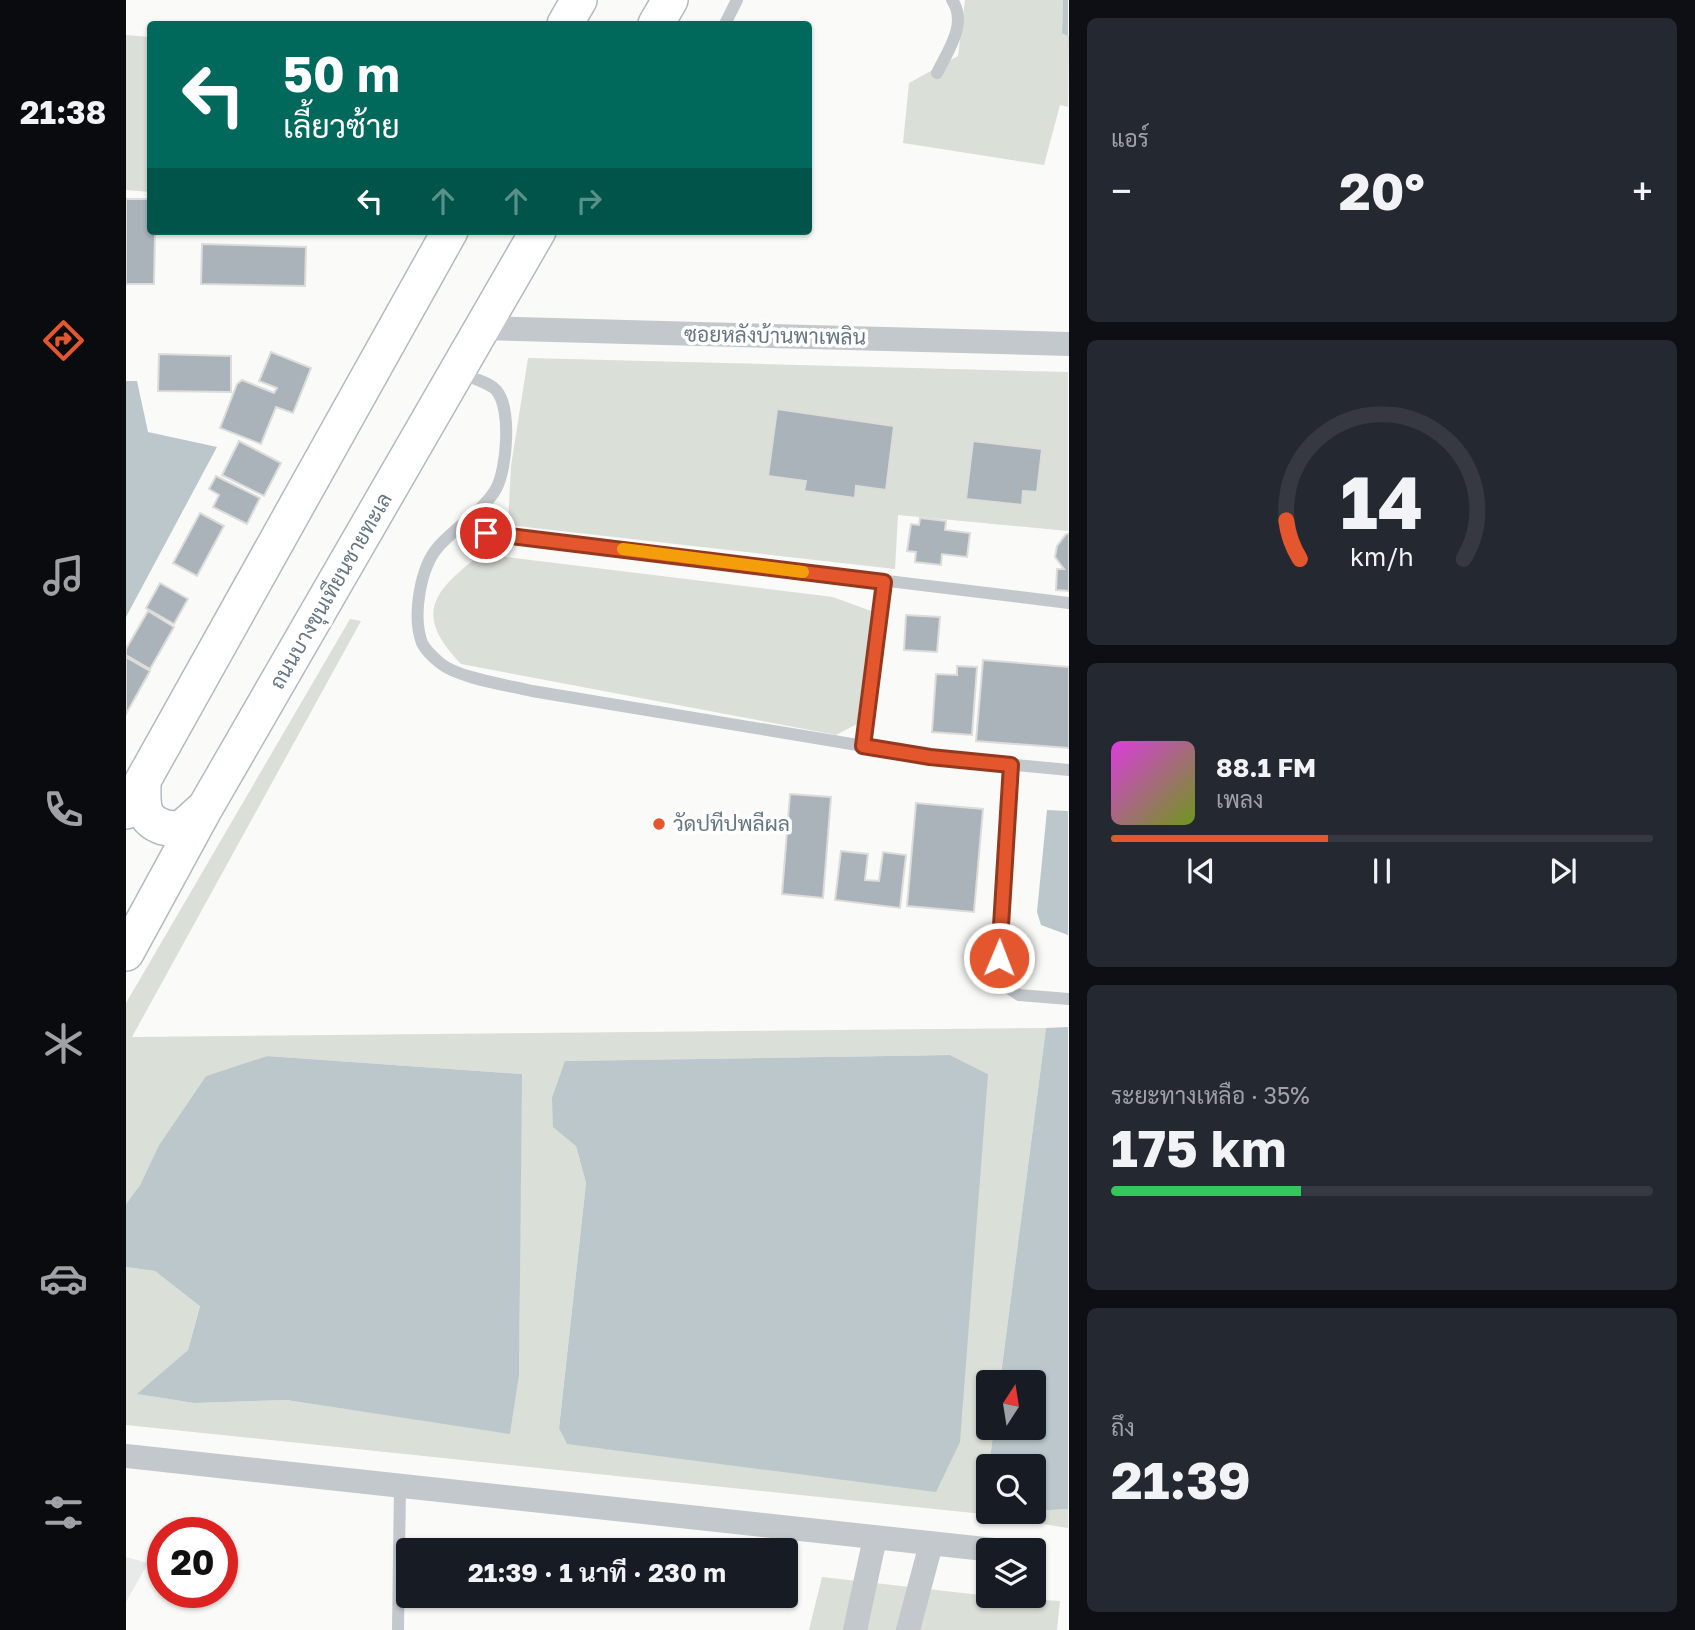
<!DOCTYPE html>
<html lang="th">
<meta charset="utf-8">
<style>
body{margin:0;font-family:"Golos Text",Sarabun,sans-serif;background:#242831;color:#f1f3f6;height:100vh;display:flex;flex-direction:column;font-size:26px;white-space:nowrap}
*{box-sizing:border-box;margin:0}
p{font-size:23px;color:#9ea1a6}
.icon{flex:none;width:38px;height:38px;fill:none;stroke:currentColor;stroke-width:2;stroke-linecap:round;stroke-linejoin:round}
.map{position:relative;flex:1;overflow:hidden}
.panel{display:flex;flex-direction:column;gap:18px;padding:18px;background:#0d0f14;width:626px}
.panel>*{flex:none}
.guide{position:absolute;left:21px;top:21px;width:665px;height:214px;border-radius:7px;box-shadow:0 2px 5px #0004;background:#00695c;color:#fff;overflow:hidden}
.needle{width:46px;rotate:12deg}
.buttons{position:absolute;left:850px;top:1370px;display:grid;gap:14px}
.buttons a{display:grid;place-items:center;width:70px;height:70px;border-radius:7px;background:#171b24;box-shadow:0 2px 5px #0004;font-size:35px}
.speed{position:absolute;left:21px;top:1517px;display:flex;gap:14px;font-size:35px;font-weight:700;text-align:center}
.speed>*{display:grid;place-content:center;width:91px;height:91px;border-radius:50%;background:#171b24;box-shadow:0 2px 5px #0004;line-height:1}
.speed .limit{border:10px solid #d22;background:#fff;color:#111}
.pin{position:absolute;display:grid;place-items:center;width:60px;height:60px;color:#fff;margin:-30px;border:4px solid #fff;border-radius:50%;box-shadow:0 2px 7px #0007}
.me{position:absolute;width:77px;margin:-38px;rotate:1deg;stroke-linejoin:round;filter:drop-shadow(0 0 5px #0008)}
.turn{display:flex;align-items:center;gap:24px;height:147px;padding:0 21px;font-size:32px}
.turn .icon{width:91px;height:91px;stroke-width:2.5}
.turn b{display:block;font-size:49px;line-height:60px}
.lanes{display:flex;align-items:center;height:66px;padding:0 21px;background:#0003;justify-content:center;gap:35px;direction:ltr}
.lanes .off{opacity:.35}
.big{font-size:52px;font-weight:700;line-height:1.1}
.panel .card{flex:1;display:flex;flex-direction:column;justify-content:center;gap:10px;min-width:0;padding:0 24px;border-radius:10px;background:#242831}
.panel .dial{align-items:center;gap:0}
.dial svg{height:182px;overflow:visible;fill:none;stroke:#363941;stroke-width:7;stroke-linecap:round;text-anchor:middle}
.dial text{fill:#f1f3f6;stroke:none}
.song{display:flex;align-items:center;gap:21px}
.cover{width:84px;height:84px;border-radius:10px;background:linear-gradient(135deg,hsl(300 70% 55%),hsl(80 70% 35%))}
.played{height:7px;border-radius:4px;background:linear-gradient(90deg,#e4572e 40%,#363941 40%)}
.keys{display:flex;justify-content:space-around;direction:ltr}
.heat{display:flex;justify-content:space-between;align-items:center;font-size:38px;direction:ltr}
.charge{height:10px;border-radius:5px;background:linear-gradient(90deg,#34c759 35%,#363941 0)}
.trip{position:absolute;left:270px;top:1538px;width:402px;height:70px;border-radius:7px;background:#171b24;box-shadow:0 2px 5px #0004;font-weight:700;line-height:70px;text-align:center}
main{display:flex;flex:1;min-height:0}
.menu{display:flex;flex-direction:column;width:126px;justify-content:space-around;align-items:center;background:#090b0e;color:#9ea1a6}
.menu .icon{width:49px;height:49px}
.menu .selected{color:#e4572e}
.menu b{font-size:32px;color:#f1f3f6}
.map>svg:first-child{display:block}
</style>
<main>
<nav class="menu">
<b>21:38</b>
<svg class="icon selected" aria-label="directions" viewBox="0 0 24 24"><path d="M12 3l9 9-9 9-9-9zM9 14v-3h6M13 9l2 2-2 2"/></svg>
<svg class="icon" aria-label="music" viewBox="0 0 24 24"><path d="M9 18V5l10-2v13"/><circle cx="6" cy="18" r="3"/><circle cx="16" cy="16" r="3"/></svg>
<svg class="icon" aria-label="phone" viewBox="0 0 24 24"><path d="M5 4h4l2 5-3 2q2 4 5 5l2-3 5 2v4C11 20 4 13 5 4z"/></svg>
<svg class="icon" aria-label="climate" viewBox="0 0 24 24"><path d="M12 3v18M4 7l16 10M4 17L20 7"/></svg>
<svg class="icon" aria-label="car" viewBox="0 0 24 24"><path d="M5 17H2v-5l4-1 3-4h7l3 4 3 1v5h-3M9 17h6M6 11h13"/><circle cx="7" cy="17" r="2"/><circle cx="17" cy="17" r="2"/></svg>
<svg class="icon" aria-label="filters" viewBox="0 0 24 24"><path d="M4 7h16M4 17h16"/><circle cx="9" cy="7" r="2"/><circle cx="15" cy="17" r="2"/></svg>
</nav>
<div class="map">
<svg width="943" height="1630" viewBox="0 0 943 1630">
<rect width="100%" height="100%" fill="#fafaf8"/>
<path fill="#e8e9e9" d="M 0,1557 L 22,1563 L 0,1602 Z"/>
<path fill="#dadfd7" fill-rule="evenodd" d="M 839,0 L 937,0 L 936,32 L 943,36 L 942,107 L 934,105 L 918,165 L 777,143 L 783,83 L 832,56 Z
M 0,35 L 24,37 L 24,192 L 0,190 Z
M 402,358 L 942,372 L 942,531 L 772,515 L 769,569 L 382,525 L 385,466 Z
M 355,554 L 707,597 L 745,611 L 731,724 L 710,735 L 335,664 C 286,613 308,591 355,554 Z
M 224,619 L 235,621 L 6,1037 L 920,1028 L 874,1382 L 863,1382 L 863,1428 L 868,1428 L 857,1514 L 942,1509 L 942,1528 L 857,1514 L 0,1425 L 0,1267 L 29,1271 L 74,1305 L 62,1350 L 12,1394 L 68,1403 L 159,1400 L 384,1433 L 393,1376 L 395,1074 L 141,1056 L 80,1076 L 33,1145 L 14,1185 L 0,1204 L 0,1003 ZM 824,1055 L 862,1074 L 441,1444 L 433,1427 L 460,1183 L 450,1146 L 439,1061 Z
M 696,1577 L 863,1596 L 934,1601 L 931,1630 L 683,1630 Z"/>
<path fill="#bbc7cb" d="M 937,0 L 942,0 L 942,36 L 936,33 Z
M 0,381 L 11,381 L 22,432 L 91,447 L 0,617 Z
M 921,810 L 942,811 L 942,935 L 915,925 L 911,912 Z
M 942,1027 L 942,1509 L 908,1511 L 908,1466 L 863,1466 L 868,1428 L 908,1428 L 908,1382 L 874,1382 L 920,1028 Z
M 824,1055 L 862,1074 L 834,1442 L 810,1492 L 441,1444 L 433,1428 L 460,1183 L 450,1146 L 427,1127 L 426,1098 L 439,1061 Z
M 141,1056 L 396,1074 L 393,1376 L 384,1434 L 160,1400 L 68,1403 L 11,1394 L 62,1350 L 74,1306 L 29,1271 L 0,1267 L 0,1204 L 14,1185 L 33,1145 L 80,1076 Z"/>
<path fill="#aab3b9" stroke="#dcdcda" stroke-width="2" d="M 0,199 L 24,199 L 24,231 L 29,231 L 28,284 L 0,284 Z
M 76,244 L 180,247 L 179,286 L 75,284 Z
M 145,352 L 185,368 L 167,413 L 150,407 L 135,444 L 94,428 L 111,384 L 116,380 L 148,393 L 151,388 L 133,381 Z
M 33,354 L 105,356 L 105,392 L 32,391 Z
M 651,409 L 768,426 L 760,490 L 730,486 L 729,498 L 678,491 L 680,481 L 642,476 Z
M 113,441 L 155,463 L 138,496 L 96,475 Z
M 847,441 L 916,449 L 911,492 L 897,491 L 896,505 L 840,499 Z
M 90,476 L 134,498 L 121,524 L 87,507 L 93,495 L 83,489 Z
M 74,513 L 98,526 L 71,576 L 47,563 Z
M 794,518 L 820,521 L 819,530 L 844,533 L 841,557 L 816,554 L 815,565 L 789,562 L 790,552 L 781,551 L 785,524 L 793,525 Z
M 940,534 L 943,534 L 943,591 L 930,590 L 931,569 L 938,569 L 929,557 L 931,546 Z
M 34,583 L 62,599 L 48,624 L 20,608 Z
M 22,611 L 48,627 L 24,669 L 0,655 L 0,649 Z
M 780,615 L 814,617 L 811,652 L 778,650 Z
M 0,657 L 24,671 L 0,714 Z
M 857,660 L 943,667 L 943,748 L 850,741 Z
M 831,666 L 851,667 L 846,735 L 806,732 L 810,674 L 831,675 Z
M 664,794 L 705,797 L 697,898 L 656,894 Z
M 790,803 L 857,809 L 848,912 L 781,906 Z
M 715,851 L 742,854 L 739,880 L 753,881 L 757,852 L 780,855 L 774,908 L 709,900 Z"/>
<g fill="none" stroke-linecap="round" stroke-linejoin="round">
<defs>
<path id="secondary" d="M 439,24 L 453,0
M 530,24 L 544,0
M 17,782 C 17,803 14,819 37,827 C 44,829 52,830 58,826 C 65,821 72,813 79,808
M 0,811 L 324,231
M 0,953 L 79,808 L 412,231"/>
</defs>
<use href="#secondary" stroke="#b3babf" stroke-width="38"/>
<path stroke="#c3c8cc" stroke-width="12" d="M 599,24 L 611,0
M 811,73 C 822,51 842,23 826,0
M 332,373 C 343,377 363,382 370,390 C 386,408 381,469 370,489 C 358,510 329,528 313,546 C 294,567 286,616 296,643 C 299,649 308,658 314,663 C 332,678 381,685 406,691 L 804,757 L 943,770
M 334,529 L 943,603
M 737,746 L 758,582
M 885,765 L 873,944 L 874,972 L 878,985 L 893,995 L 943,999
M 272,1630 L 274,1486"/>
<path stroke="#c3c8cc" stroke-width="24" d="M 356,328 L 943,344
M 0,1456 L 868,1550
M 729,1630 L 749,1538
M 782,1630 L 805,1544"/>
<use href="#secondary" stroke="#fff" stroke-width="35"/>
</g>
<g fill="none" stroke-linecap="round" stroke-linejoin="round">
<defs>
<path id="route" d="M 360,533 L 758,582 L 737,746 L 804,757 L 885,765 L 873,958"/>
</defs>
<use href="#route" stroke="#94391e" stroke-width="18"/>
<use href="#route" stroke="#e4572e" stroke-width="12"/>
<path stroke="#f59e0b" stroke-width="12" d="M 497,549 L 677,572"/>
</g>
<circle fill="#e4572e" stroke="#fff" stroke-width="2.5" cx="533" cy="824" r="7"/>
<g text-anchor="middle" stroke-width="7" stroke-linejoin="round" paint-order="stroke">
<g font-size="21" fill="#657683" stroke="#fff">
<text transform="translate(649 336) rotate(1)" y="7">ซอยหลังบ้านพาเพลิน</text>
<text transform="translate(205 591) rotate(-60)" y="7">ถนนบางขุนเทียนชายทะเล</text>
</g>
<g font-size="21" fill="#657683" stroke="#fff" text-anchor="start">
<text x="547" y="831">วัดปทีปพลีผล</text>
</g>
</g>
</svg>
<div class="buttons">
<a><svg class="needle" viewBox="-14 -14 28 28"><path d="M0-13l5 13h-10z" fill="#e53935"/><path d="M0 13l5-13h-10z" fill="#9ea1a6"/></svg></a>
<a><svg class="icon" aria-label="search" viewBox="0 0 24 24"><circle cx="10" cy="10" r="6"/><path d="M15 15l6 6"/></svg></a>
<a><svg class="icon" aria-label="layers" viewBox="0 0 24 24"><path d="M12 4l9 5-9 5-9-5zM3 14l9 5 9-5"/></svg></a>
</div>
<div class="speed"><div class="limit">20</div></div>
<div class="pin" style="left:360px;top:533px;background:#d93025"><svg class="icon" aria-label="arrive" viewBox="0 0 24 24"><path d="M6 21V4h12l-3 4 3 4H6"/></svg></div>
<svg class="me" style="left:873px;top:958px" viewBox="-20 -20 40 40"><circle r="17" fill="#e4572e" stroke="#fff" stroke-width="3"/><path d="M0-11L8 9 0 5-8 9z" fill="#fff"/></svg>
<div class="trip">21:39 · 1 นาที · 230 m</div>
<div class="guide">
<div class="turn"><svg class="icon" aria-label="left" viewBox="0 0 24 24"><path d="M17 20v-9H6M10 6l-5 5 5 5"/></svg><div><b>50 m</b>เลี้ยวซ้าย</div></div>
<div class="lanes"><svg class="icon" aria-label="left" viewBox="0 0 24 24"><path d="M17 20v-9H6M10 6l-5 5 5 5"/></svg><svg class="icon off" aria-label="ahead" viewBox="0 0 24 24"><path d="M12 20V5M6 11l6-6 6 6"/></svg><svg class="icon off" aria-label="ahead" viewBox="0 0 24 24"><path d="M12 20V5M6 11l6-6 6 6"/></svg><svg class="icon off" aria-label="right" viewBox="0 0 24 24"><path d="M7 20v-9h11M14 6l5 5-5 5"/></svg></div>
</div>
</div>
<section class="panel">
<div class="card"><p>แอร์</p>
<div class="heat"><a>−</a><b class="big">20°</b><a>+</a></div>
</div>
<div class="card dial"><svg viewBox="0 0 100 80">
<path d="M14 69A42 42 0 1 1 86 69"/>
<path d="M14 69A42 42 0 0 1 8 52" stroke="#e4572e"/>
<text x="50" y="56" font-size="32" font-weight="700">14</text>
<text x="50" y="72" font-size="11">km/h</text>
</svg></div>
<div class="card">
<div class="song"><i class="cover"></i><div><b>88.1 FM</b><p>เพลง</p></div></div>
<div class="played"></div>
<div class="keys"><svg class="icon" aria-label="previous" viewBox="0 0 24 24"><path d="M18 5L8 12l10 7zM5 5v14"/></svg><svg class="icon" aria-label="pause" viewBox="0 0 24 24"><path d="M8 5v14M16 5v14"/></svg><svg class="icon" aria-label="next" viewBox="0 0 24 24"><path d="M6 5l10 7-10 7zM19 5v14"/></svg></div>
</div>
<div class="card"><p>ระยะทางเหลือ · 35%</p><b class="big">175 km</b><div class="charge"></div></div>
<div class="card"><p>ถึง</p><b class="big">21:39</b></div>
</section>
</main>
